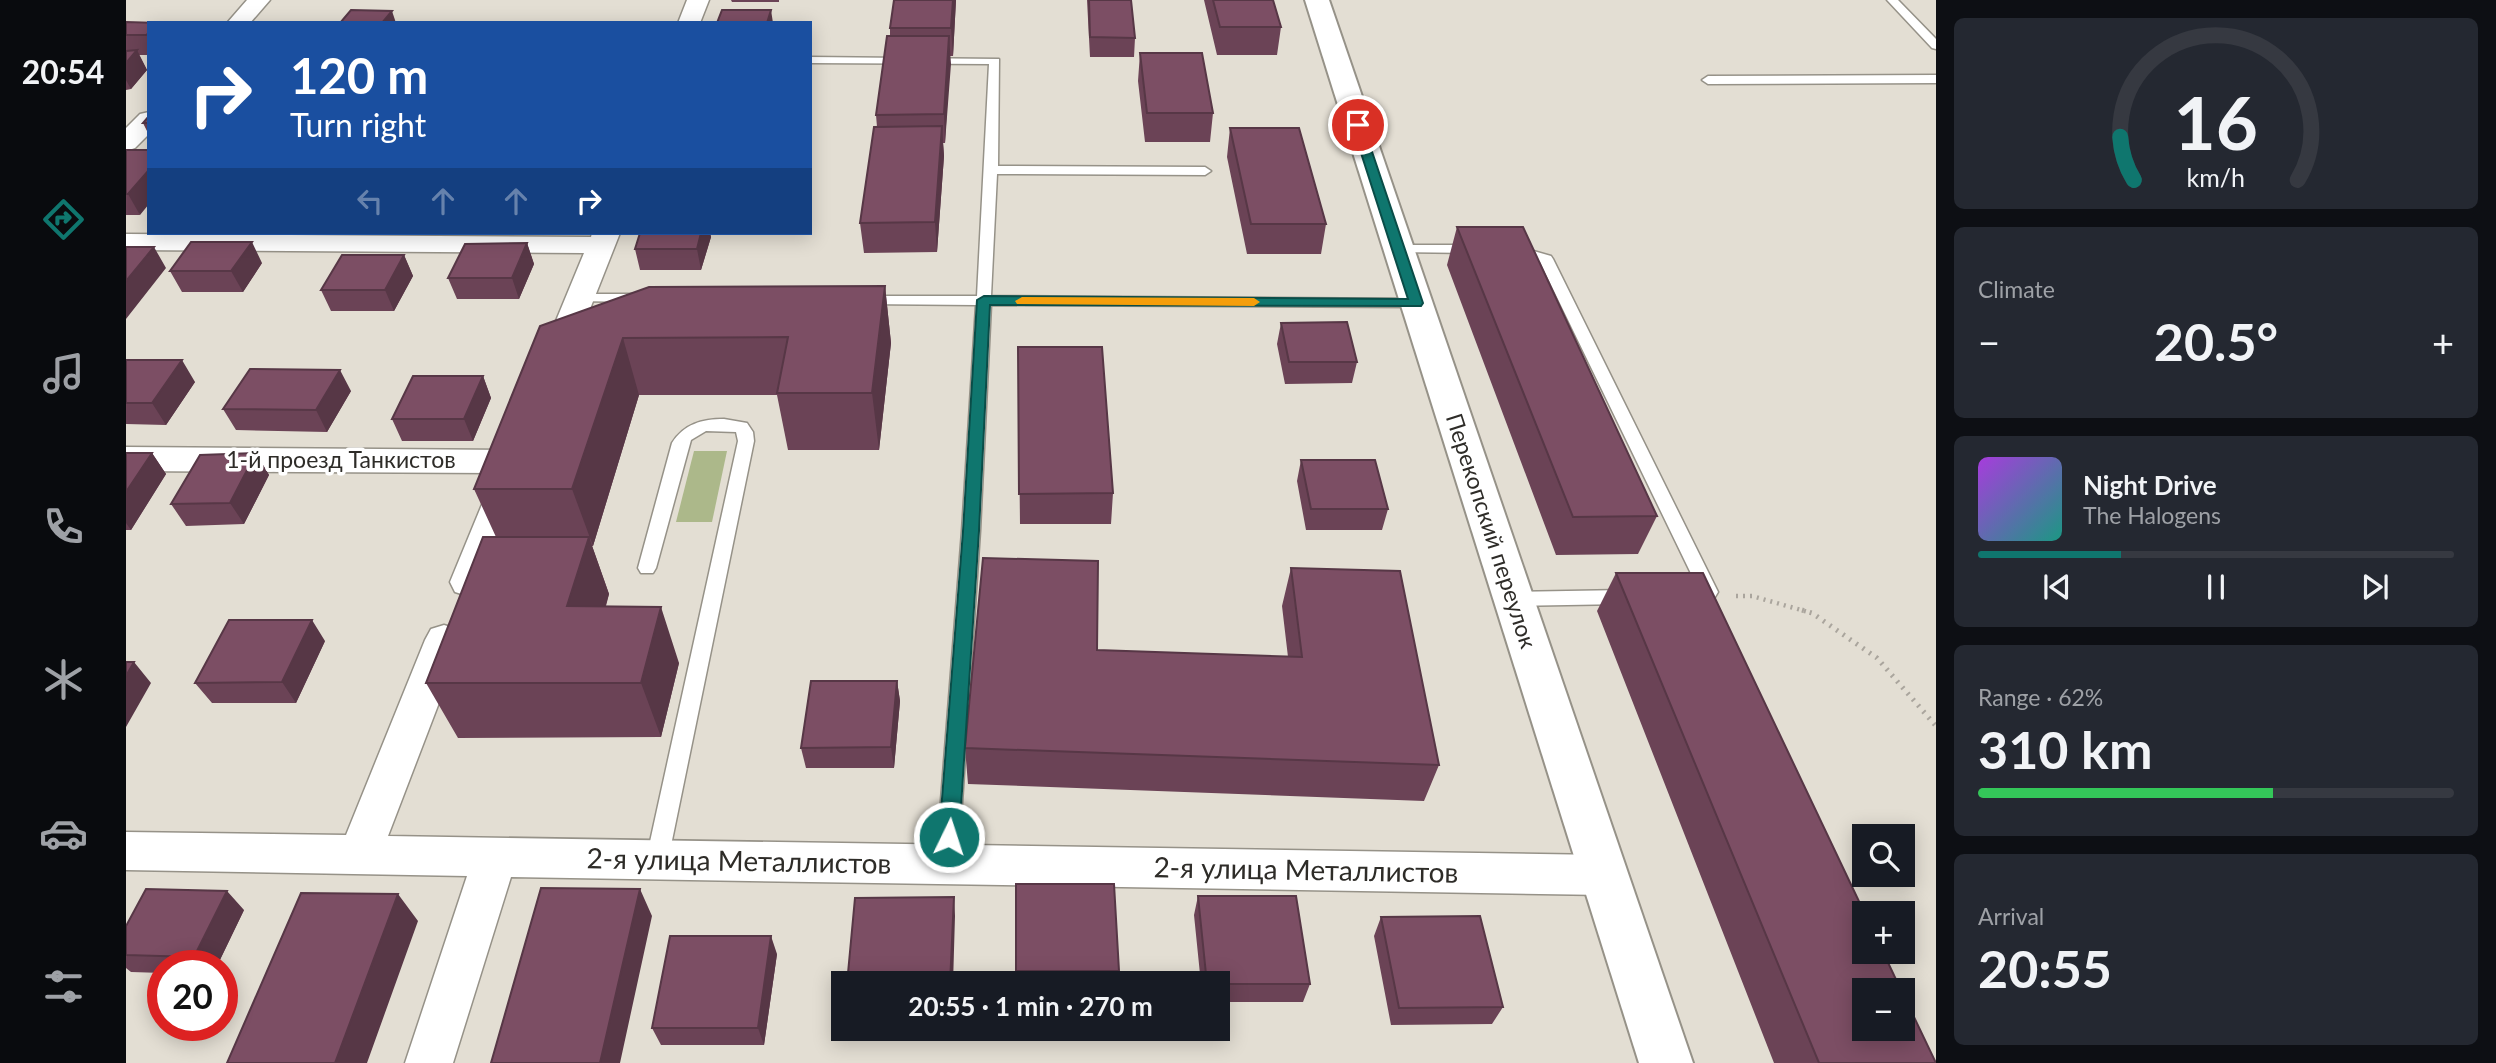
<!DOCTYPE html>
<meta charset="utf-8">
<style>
body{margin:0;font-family:Lato,sans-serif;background:#242831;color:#f1f3f6;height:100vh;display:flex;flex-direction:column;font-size:26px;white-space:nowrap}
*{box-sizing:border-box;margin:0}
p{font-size:23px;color:#9ea1a6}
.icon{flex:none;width:38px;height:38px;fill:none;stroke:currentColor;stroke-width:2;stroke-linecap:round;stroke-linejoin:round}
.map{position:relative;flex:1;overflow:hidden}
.side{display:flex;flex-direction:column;gap:18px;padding:18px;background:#0d0f14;width:560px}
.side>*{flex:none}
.hud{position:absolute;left:21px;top:21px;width:665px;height:214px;border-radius:0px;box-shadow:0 4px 18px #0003;background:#1a4fa0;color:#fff;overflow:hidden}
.tools{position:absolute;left:1726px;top:824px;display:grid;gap:14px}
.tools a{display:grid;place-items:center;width:63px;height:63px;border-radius:0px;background:#171b24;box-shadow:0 4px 18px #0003;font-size:35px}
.speed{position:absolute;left:21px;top:950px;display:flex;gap:14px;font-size:35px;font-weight:700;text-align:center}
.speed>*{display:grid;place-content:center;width:91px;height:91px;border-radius:50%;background:#171b24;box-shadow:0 4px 18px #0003;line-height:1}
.speed .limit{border:10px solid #d22;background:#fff;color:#111}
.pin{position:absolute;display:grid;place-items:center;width:60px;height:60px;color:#fff;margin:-30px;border:4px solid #fff;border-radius:50%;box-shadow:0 2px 7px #0007}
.me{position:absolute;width:77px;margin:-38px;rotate:4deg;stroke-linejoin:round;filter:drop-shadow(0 0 5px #0008)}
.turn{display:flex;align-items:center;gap:24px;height:147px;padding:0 28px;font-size:32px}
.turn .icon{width:91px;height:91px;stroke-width:2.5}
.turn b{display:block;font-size:49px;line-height:60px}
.lanes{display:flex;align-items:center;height:66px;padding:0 28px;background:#0003;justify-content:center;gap:35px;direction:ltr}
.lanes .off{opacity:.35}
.big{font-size:52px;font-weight:700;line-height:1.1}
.side .card{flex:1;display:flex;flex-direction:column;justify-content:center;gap:10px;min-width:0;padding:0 24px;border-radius:10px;background:#242831}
.side .dial{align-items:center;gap:0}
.dial svg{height:182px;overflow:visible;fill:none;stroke:#363941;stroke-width:7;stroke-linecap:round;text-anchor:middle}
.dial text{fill:#f1f3f6;stroke:none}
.song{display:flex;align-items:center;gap:21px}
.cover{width:84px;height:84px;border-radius:10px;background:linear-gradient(135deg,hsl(280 70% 55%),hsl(170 70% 35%))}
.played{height:7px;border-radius:4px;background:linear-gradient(90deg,#0f766e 30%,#363941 30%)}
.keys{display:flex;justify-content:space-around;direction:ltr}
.heat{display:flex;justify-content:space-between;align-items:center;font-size:38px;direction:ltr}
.charge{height:10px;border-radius:5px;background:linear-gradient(90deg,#34c759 62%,#363941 0)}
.trip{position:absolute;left:705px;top:971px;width:399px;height:70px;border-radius:0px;background:#171b24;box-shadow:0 4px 18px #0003;font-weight:700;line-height:70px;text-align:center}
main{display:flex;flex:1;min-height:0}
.dock{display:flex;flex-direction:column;width:126px;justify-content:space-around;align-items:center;background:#090b0e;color:#9ea1a6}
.dock .icon{width:49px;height:49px}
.dock .selected{color:#0f766e}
.dock b{font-size:32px;color:#f1f3f6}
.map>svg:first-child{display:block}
</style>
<main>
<nav class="dock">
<b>20:54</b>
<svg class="icon selected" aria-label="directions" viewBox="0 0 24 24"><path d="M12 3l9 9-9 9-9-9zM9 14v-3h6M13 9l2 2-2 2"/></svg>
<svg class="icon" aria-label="music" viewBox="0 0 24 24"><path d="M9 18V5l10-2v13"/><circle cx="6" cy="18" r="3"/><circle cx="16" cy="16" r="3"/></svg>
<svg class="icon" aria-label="phone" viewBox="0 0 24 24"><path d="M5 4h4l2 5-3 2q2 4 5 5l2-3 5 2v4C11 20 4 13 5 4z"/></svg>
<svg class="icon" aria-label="climate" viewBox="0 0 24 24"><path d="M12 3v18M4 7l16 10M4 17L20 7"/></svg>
<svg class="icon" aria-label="car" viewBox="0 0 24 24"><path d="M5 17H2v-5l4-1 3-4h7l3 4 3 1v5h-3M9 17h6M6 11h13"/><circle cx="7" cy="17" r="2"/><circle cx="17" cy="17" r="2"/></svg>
<svg class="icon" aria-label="filters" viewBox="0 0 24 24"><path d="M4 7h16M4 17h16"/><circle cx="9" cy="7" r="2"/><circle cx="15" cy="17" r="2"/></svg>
</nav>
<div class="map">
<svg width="1810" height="1063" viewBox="0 0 1810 1063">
<rect width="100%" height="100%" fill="#e3ded3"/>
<path fill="#acb88a" d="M 568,451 L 601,451 L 586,522 L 550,522 Z"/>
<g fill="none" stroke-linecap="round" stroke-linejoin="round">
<defs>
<path id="service" d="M 1761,0 L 1772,0 L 1810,39 L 1810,49 L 1806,48 Z
M 684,57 L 873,59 L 872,166 L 1079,167 L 1085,171 L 1079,175 L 871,174 L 865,296 L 1290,299 L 1297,303 L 1290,307 L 865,305 L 854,531 L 832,864 L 829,871 L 821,874 L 813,871 L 810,864 L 836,531 L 850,305 L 737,304 L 730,300 L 737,296 L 851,296 L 863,64 L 684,63 Z
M 1810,75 L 1810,83 L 1582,84 L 1576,80 L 1582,76 Z
M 1273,245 L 1348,245 L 1355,249 L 1348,253 L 1268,252 L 1268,246 Z
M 1390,246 L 1425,256 L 1427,259 L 1592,592 L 1589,597 L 1577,597 L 1574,592 L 1414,262 L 1385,253 L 1383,250 Z
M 454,294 L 513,294 L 520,298 L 513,302 L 449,301 L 447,298 Z
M 598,419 L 621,423 L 627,432 L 628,441 L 542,860 L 539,867 L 531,870 L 523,867 L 520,860 L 612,441 L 610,432 L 580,431 L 565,440 L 530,568 L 527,573 L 515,573 L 512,568 L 546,443 C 558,424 576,419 598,419 Z
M 1499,590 L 1505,592 L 1508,597 L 1505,602 L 1499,604 L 1388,606 L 1382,604 L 1379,599 L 1382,594 L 1388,592 Z"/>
<path id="minor" d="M 121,0 L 144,0 L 124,23 L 101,23 Z
M 561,0 L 583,0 L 574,23 L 552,23 Z
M 23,112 L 23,134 L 9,148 L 0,151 L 0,128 L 14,114 Z
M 466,233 L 494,233 L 445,357 L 441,364 L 430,367 L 419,364 L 415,357 L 458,253 L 0,250 L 0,234 L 465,237 Z
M 0,447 L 389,450 L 401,454 L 406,462 L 401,470 L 393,473 L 398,481 L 360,582 L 355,592 L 342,596 L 329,592 L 324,582 L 369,473 L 0,471 Z
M 318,625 L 331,629 L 337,640 L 262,836 L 1478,855 L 1493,861 L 1500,875 L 1493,889 L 1478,895 L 385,877 L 327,1063 L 279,1063 L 341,876 L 0,870 L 0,832 L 220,835 L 299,640 L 305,629 Z"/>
<path id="tertiary" d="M 1179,0 L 1203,0 L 1567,1063 L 1513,1063 Z"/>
</defs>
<use href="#service" stroke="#969288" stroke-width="3"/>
<use href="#minor" stroke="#969288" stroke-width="3"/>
<use href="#tertiary" stroke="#969288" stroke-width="4"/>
<path stroke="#aaa59d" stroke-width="4.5" stroke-dasharray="2 5" stroke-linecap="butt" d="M 1610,596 L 1626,596 L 1682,612"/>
<path stroke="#aaa59d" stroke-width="5" stroke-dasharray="2 6" stroke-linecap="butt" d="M 1676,610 L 1686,613 L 1751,658 L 1810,726"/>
<use href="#service" fill="#fff" fill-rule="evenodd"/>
<use href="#minor" fill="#fff" fill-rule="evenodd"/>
<use href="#tertiary" fill="#fff" fill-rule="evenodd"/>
</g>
<path fill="#6b4356" d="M 605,0 L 653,0 L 653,2 L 606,2 Z
M 768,0 L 830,0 L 827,56 L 824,56 L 819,143 L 817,143 L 818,156 L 811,252 L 738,253 L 734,223 L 751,127 L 750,115 L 764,36 L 764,28 Z
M 961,0 L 1005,0 L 1009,38 L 1008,57 L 964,57 Z
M 1078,0 L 1147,0 L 1155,27 L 1151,55 L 1091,55 Z
M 0,22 L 23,23 L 23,55 L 13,55 L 21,70 L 5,89 L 0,90 Z
M 1014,53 L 1087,113 L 1084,142 L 1019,142 L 1012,81 Z
M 23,116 L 23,135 L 17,123 Z
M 1104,128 L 1200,224 L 1195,254 L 1121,254 L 1101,157 Z
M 0,150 L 14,215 L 0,215 Z
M 1331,227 L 1531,516 L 1512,554 L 1430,555 L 1321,265 Z
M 514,233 L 584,233 L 585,237 L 575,270 L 514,270 L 509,249 Z
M 401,243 L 408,264 L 393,299 L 331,299 L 322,278 Z
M 278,255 L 287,276 L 268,311 L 205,311 L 195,290 Z
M 136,263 L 117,292 L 56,292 L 44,271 Z
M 759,286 L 765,343 L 753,450 L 662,450 L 651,395 L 513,395 L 467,546 L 466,546 L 483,594 L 480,606 L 553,663 L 535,737 L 332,738 L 300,683 L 370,537 L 348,489 L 414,326 Z
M 1155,323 L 1231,362 L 1226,383 L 1159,384 L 1151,344 Z
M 892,347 L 987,493 L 985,524 L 894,524 Z
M 0,360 L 69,382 L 40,425 L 0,424 Z
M 357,376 L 365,398 L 347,441 L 276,441 L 266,419 Z
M 225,391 L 201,432 L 110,430 L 97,409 Z
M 0,453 L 26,453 L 40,474 L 5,530 L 0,530 Z
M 130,453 L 143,475 L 118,524 L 60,526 L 45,504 Z
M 1175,460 L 1262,509 L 1256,530 L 1180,530 L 1171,481 Z
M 1165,568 L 1313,765 L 1298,801 L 842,784 L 839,748 L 971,650 L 1162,657 L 1156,606 Z
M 1490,573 L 1810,1063 L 1648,1063 L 1471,611 Z
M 199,641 L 170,703 L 86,703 L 69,683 Z
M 771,681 L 774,701 L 768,768 L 680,768 L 675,748 Z
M 890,884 L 993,971 L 991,984 L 890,984 Z
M 1072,896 L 1184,984 L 1177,1002 L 1092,1002 L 1092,984 L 1075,984 L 1068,915 Z
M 118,910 L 91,966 L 37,966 L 37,973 L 5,972 L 0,968 L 0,926 Z
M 1255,917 L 1377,1007 L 1366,1024 L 1265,1025 L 1248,936 Z
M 651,954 L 638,1045 L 535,1045 L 526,1028 Z"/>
<path fill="#573746" d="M 827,0 L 830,0 L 827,56 L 825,28 Z
M 645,10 L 647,23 L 641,23 Z
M 266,11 L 270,23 L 256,23 Z
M 823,36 L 825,64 L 819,143 L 818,114 Z
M 11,50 L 21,70 L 5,89 L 0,80 L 0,63 Z
M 816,126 L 818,156 L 811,252 L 809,222 Z
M 23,170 L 23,204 L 14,215 L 2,194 Z
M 575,233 L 584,233 L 585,237 L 575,270 L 571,249 Z
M 126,242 L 136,263 L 117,292 L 105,271 Z
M 401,243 L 408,264 L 393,299 L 386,278 Z
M 28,247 L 40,268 L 0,319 L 0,281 Z
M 278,255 L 287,276 L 268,311 L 259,290 Z
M 759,286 L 765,343 L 753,450 L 746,393 Z
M 497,338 L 513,395 L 467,546 L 446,489 Z
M 56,360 L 69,382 L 40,425 L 26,403 Z
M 214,370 L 225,391 L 201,432 L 190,410 Z
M 357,376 L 365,398 L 347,441 L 338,419 Z
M 26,453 L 40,474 L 5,530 L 0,523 L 0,492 Z
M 130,453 L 143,475 L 118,524 L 104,503 Z
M 463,537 L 483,594 L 463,662 L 441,606 Z
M 535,607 L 553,663 L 535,737 L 515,683 Z
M 186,620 L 199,641 L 170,703 L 156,682 Z
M 8,662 L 25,683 L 0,727 L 0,676 Z
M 771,681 L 774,701 L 768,768 L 765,747 Z
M 514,889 L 526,916 L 494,1063 L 474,1063 Z
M 101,891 L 118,910 L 91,966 L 78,966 L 68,957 Z
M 272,894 L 292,921 L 241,1063 L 209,1063 Z
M 828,897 L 829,916 L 827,984 L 824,984 Z
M 645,936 L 651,954 L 638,1045 L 632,1028 Z"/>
<path fill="#7c4e64" stroke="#573746" stroke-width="2" d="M 768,0 L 827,0 L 825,28 L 764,28 Z
M 963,0 L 1005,0 L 1009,38 L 964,37 Z
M 1087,0 L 1147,0 L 1155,27 L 1094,27 Z
M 225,10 L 266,11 L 256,23 L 214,23 Z
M 596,10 L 645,10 L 641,23 L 591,23 Z
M 0,22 L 33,23 L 23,23 L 23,33 L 20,35 L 0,35 Z
M 106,22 L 146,22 L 145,23 L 106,23 Z
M 761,36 L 823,36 L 818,114 L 750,115 Z
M 11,50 L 0,63 L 0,51 Z
M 1014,53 L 1076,53 L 1087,113 L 1021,113 Z
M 23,116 L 23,123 L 17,123 Z
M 816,126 L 809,222 L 734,223 L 748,127 Z
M 1104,128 L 1173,128 L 1200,224 L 1125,224 Z
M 0,150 L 23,150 L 23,170 L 2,194 L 0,194 Z
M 1331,227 L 1397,227 L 1531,516 L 1447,517 Z
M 514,233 L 575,233 L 571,249 L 509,249 Z
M 65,242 L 126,242 L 105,271 L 44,271 Z
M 401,243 L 386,278 L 322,278 L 339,244 Z
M 0,247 L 28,247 L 0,281 Z
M 216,255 L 278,255 L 259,290 L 195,290 Z
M 759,286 L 746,393 L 651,393 L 662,337 L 497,338 L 446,489 L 348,489 L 414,326 L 523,287 Z
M 1221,322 L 1231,362 L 1163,362 L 1155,323 Z
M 892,347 L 976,347 L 987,493 L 893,494 Z
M 0,360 L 56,360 L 26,403 L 0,403 Z
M 124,369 L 214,370 L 190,410 L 97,409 Z
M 287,376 L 357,376 L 338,419 L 266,419 Z
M 0,453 L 26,453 L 0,492 Z
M 130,453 L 104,503 L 45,504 L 74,455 Z
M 1175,460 L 1249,460 L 1262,509 L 1185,509 Z
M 357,537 L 463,537 L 441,606 L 535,607 L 515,683 L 300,683 Z
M 857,558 L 972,561 L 971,650 L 1176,657 L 1165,568 L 1274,571 L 1313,765 L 839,748 Z
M 1490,573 L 1577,573 L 1739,914 L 1738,914 L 1738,952 L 1757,952 L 1775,990 L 1738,990 L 1738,1029 L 1776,1029 L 1776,992 L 1810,1063 L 1693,1063 Z
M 103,620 L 186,620 L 156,682 L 69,683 Z
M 0,662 L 8,662 L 0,676 Z
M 685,681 L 771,681 L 765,747 L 675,748 Z
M 890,884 L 988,884 L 993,971 L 890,971 Z
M 415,888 L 514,889 L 474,1063 L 365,1063 Z
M 20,889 L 101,891 L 68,957 L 0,955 L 0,926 Z
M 175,893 L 272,894 L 209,1063 L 101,1063 Z
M 1072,896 L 1170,896 L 1184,984 L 1081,984 Z
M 828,897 L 824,984 L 721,984 L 729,898 Z
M 1354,916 L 1377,1007 L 1273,1008 L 1255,917 Z
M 544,936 L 645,936 L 632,1028 L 526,1028 Z"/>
<path fill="#0f766e" stroke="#0a4d48" stroke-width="2" d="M 1232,121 L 1237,125 L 1297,303 L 1295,306 L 864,305 L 853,531 L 833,837 L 830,843 L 823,846 L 816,843 L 813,837 L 837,531 L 851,300 L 858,296 L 1282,299 L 1226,125 Z"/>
<path fill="#f59e0b" d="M 896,297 L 1128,298 L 1134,302 L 1128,306 L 891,304 L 889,301 Z"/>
<g text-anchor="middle" stroke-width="7" stroke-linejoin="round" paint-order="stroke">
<g font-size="23" fill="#2e2c28" stroke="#fff">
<text x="215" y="468">1-й проезд Танкистов</text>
<text transform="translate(1365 531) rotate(72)" y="8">Перекопский переулок</text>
</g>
<g font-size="28" fill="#2e2c28" stroke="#fff">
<text transform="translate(613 861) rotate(1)" y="10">2-я улица Металлистов</text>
<text transform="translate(1180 870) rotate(1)" y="10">2-я улица Металлистов</text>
</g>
</g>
</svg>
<div class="tools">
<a><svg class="icon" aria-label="search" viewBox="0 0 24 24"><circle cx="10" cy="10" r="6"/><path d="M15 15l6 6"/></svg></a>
<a>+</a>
<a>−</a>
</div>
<div class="speed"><div class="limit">20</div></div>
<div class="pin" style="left:1232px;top:125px;background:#d93025"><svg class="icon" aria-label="arrive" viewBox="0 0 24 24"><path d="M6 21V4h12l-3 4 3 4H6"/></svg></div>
<svg class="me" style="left:823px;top:837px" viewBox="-20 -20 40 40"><circle r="17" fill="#0f766e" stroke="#fff" stroke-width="3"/><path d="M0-11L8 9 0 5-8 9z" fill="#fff"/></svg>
<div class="trip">20:55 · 1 min · 270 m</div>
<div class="hud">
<div class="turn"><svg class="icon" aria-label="right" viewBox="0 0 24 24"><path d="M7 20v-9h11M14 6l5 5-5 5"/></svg><div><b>120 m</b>Turn right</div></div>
<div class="lanes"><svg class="icon off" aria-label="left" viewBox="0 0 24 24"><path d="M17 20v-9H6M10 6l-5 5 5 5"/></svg><svg class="icon off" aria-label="ahead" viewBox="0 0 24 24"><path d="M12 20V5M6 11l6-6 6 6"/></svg><svg class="icon off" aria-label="ahead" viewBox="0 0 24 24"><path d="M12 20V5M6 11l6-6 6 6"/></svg><svg class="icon" aria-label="right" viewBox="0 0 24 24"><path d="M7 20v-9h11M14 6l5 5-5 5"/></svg></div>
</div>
</div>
<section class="side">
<div class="card dial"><svg viewBox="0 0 100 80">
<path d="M14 69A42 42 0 1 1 86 69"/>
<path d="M14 69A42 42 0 0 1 8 50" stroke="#0f766e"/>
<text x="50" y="56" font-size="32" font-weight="700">16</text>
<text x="50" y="72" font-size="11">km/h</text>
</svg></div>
<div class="card"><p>Climate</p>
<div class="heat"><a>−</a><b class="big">20.5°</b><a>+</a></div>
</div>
<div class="card">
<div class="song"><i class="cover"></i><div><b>Night Drive</b><p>The Halogens</p></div></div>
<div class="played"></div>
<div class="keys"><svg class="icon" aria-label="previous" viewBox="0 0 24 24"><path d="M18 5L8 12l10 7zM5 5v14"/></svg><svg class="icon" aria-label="pause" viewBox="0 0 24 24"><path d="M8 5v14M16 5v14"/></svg><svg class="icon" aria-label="next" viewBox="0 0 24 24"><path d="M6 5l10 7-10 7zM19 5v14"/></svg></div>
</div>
<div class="card"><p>Range · 62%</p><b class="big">310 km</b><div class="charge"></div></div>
<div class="card"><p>Arrival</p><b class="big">20:55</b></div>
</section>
</main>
